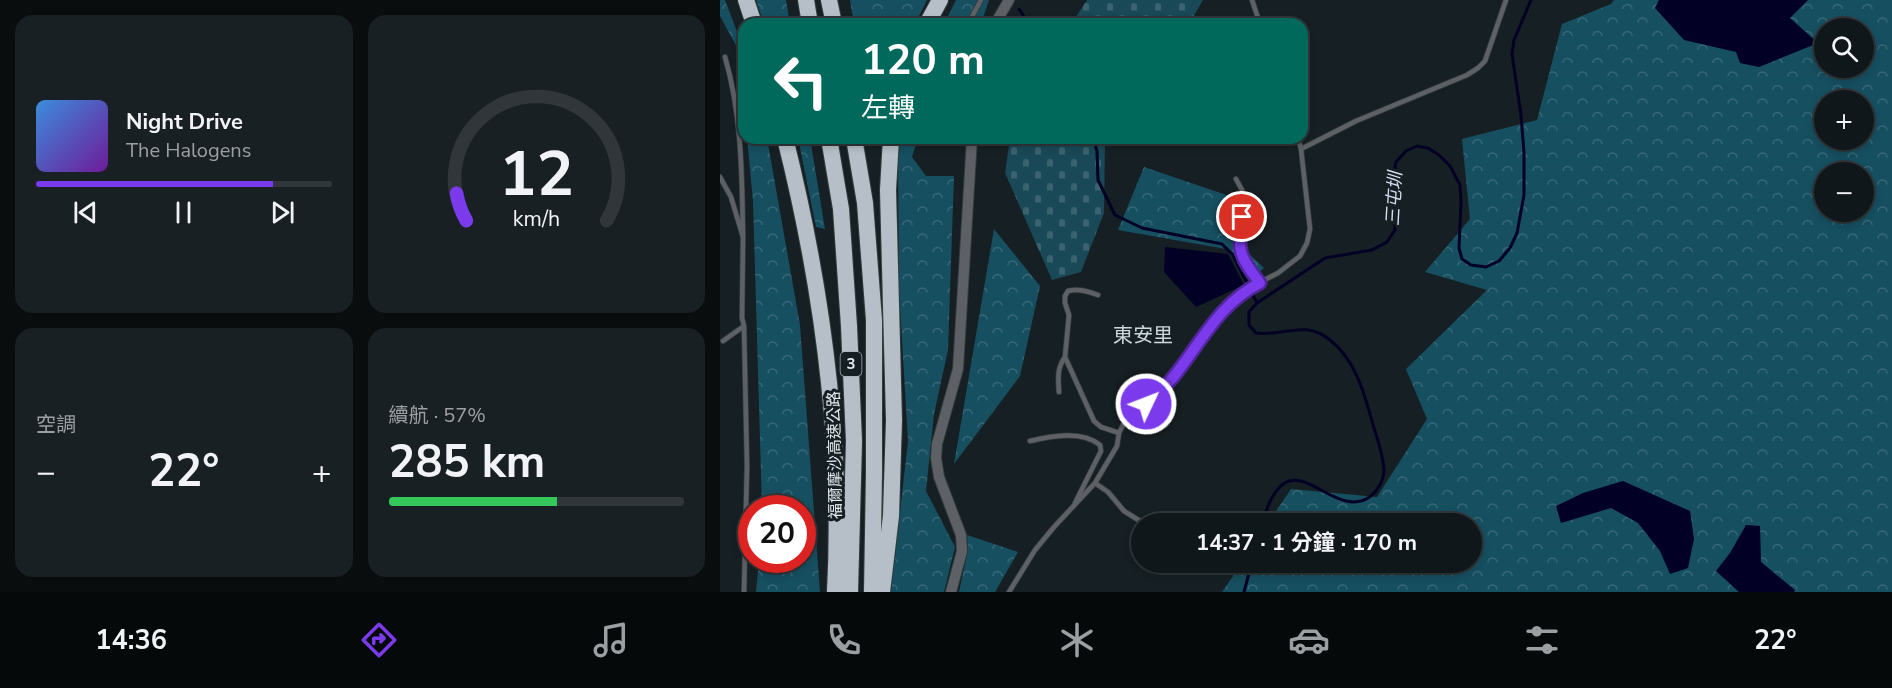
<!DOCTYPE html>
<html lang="zh-TW">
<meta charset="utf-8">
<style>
body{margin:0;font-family:"Nunito Sans","Noto Sans TC",sans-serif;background:#192023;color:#f1f3f6;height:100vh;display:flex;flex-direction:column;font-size:22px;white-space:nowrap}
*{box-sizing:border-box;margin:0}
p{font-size:20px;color:#9c9fa2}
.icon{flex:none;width:33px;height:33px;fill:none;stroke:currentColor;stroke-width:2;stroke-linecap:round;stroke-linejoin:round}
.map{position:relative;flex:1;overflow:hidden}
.panel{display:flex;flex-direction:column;gap:15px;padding:15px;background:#090d0e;width:720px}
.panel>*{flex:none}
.guide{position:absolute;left:18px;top:18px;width:570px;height:126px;border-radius:18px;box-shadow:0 3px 9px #0003,0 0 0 2px #303639;background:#00695c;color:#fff;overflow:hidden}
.fabs{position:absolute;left:1094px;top:18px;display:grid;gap:12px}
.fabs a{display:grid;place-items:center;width:60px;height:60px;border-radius:50%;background:#10171a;box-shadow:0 3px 9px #0003,0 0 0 2px #303639;font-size:30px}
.speed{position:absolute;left:18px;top:495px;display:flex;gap:12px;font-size:30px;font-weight:700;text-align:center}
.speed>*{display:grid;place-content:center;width:78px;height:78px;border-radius:50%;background:#10171a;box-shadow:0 3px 9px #0003,0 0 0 2px #303639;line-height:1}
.speed .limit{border:9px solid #d22;background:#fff;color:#111}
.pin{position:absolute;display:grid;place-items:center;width:51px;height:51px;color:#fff;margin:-26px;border:3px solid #fff;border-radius:50%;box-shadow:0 2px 6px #0007}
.me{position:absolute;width:66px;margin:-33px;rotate:47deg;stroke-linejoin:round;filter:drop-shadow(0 0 4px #0008)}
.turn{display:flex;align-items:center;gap:21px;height:126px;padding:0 24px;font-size:27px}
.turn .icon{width:78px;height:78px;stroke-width:2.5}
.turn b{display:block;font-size:42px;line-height:51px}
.big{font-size:45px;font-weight:700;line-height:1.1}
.panel .card{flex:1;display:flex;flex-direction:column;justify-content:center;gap:9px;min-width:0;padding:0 21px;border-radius:18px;background:#192023}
.panel .dial{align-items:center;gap:0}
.dial svg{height:156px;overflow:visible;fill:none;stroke:#303639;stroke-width:7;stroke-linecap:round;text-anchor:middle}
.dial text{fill:#f1f3f6;stroke:none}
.song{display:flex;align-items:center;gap:18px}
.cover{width:72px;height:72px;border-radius:9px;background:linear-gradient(135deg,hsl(210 70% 55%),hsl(280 70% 35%))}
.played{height:6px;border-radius:3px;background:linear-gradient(90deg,#7c3aed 80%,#303639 80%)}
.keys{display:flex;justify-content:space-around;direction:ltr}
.heat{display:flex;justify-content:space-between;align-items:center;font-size:33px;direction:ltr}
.charge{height:9px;border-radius:4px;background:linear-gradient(90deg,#34c759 57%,#303639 0)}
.panel .tiles{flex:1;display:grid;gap:15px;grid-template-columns:repeat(2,1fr)}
.trip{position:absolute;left:411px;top:513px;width:351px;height:60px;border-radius:30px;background:#10171a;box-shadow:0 3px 9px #0003,0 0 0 2px #303639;font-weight:700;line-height:60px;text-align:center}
.menu{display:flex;height:96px;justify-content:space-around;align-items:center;background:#06090a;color:#9c9fa2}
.menu .icon{width:42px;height:42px}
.menu .current{color:#7c3aed}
.menu b{font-size:27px;color:#f1f3f6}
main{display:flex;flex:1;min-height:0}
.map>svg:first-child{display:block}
</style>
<main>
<section class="panel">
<div class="tiles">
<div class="card">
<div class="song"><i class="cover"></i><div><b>Night Drive</b><p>The Halogens</p></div></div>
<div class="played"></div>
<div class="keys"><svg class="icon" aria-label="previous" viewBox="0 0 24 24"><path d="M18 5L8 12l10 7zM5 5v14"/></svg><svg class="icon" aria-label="pause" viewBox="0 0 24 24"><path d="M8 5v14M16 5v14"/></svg><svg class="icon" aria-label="next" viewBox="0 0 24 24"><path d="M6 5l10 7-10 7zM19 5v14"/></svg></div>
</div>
<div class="card dial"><svg viewBox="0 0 100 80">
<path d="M14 69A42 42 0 1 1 86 69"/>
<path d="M14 69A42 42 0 0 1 9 55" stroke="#7c3aed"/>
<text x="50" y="56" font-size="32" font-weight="700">12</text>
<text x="50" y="72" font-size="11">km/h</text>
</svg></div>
<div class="card"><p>空調</p>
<div class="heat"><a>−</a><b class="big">22°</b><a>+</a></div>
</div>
<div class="card"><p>續航 · 57%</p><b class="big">285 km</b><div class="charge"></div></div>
</div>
</section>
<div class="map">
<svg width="1172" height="592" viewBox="0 0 1172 592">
<defs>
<pattern id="forest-crowns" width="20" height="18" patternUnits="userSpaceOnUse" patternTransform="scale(1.5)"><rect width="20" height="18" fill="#164f60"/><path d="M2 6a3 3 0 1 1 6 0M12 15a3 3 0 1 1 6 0" fill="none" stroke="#386877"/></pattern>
<pattern id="cemetery-stones" width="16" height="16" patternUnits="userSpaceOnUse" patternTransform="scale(1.5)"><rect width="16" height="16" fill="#194856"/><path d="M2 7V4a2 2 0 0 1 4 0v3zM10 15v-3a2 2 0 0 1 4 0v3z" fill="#3a636f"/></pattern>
</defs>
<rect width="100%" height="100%" fill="#161f23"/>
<path fill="url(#forest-crowns)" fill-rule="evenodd" d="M 0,0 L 5,0 L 24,50 L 24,103 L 19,51 L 0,16 Z
M 36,0 L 66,0 L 70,24 L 44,24 Z
M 130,0 L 207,0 L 195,24 L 134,24 Z
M 236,0 L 269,0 L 261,24 L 224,24 Z
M 894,0 L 1172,0 L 1172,592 L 502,592 L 522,563 L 752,562 L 752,524 L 548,523 L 571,489 L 657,497 L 707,419 L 686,369 L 767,290 L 705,272 L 750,219 L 742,139 L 817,120 L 842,24 L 891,4 ZM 1104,28 L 1143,28 L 1143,68 L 1104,68 ZM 1104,100 L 1143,100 L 1143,140 L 1104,140 ZM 1104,172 L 1143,172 L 1143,212 L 1104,212 Z
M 27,138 L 47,138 L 80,325 L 100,592 L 36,592 L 39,560 L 82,560 L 82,508 L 42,508 L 33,201 Z
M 78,138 L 90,138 L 105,229 L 96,227 Z
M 181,138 L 198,138 L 192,157 L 206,176 L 234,176 L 228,350 L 214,414 L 206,491 L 235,547 L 224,592 L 171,592 L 188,441 L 179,289 L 178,152 Z
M 424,167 L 533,204 L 521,246 L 544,268 L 530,280 L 506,249 L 398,230 Z
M 274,229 L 320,286 L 300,376 L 234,464 Z
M 247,535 L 298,552 L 275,592 L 239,592 L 248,550 Z"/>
<path fill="url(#cemetery-stones)" d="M 367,0 L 483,0 L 472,19 L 471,24 L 351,24 Z
M 290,138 L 386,138 L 385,140 L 384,213 L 361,272 L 332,280 L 285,173 Z"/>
<path fill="#020025" d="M 939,0 L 1088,0 L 1070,18 L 1098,43 L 1039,67 L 1020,63 L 1016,52 L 964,40 L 935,8 Z
M 445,247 L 508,254 L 524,285 L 476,307 L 444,272 Z
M 903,481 L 970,511 L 974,539 L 968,568 L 950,574 L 940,551 L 918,523 L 891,508 L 841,523 L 836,506 L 863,493 Z
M 1026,525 L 1040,526 L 1041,562 L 1075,590 L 1074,592 L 1019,592 L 996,571 L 1010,553 Z"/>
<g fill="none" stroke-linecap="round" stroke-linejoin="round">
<path stroke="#020025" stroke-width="3" d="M 299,9 L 309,24
M 373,138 L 377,151 L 378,180 L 395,215 L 422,228 L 502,244 L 513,255 L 537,303
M 542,524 C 569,427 610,526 651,496 C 658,490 663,481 664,472 C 664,458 658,441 654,428 C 645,397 637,361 610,340 C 584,319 564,337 536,333 L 529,325 L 529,312 L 537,303 L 605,258 L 652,250 L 667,242 L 675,230 L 673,179 L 676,162 L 686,151 L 697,146 L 708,148 L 719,155 L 730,166 L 740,185 L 741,202 L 739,248 L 742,259 L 751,265 L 766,267 L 779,261 L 790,248 L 797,233 L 804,195 L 804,153 L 801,115 L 792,54 L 794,40 L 811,0
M 524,592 L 532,562"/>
<defs>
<path id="service" d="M 532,0 L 540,24
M 248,24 L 261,0
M 5,57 C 22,115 22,177 23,237
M 581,149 L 636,121 L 747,75 L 758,68 L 765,61 L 786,0
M 0,177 L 11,197 L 23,237 L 22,318 L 24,326 L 3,341
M 516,179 L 522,190 L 523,202 L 519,243 L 522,257 L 540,283
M 378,295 C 368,291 358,288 348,291 L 345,296 L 345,303 L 349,315 L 345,357 L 374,421 L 381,427 L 399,433
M 339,392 C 338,378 337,368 345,357
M 310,441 C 331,436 362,430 380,445 L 381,451 L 355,503
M 375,483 L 388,492 L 404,511 L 420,521 L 445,516 L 471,524
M 24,592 L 27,466 L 24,326
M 289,592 L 315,550 L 334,527 L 375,483 L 397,446 L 399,433 L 404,423 L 439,394 L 471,354 L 488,327 L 515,299 L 523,291 L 558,273 L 580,256 L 587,243 L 590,229 L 581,149 L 578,138"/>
<path id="tertiary" d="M 275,24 L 289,0
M 231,592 L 242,551 L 241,535 L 219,477 L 216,458 L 217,444 L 238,369 L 252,138"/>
<path id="motorway" d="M 26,0 L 34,24
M 86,0 L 90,24
M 109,0 L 114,24
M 207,24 L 220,0
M 65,138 C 102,286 123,440 115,592
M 109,138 L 121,209 L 129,326 L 134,441 L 130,592
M 134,138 L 145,203 L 154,320 L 154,473 L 152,592
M 162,592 L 171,516 L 174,420 L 168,190 L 171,138"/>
</defs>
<use href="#service" stroke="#333c3f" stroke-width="6"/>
<use href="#tertiary" stroke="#333c3f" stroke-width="12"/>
<use href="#motorway" stroke="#333c3f" stroke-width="18"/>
<use href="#service" stroke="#5d6064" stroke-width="4.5"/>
<use href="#tertiary" stroke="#5d6064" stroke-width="10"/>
<use href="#motorway" stroke="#b6bfc7" stroke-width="16"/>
</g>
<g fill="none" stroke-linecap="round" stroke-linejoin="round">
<defs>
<path id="route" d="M 426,404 C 472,369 486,310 540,283 C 518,255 518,251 522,217"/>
</defs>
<use href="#route" stroke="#51269a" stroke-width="15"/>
<use href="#route" stroke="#7c3aed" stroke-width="10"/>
</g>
<g text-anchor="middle" stroke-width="6" stroke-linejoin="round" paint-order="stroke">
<rect fill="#161f23" stroke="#a7aeb1" stroke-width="1.5" x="120.5" y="352" width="21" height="24" rx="4.5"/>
<g font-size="15" font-weight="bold" fill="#e5ebee">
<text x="131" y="369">3</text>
</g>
<g font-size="16" fill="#e5ebee" stroke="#161f23">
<text transform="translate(114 455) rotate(-91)" y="6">福爾摩沙高速公路</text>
</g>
<g font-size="18" font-style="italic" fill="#d8def1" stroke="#161f23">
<text transform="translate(674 199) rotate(-87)" y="6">三屯圳</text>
</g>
<g font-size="20" fill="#ccd8dd" stroke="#161f23">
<text x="423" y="342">東安里</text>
</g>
</g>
</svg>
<div class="fabs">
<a><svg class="icon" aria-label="search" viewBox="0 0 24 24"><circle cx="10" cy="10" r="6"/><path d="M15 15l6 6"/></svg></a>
<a>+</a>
<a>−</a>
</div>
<div class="speed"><div class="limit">20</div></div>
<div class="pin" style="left:522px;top:217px;background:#d93025"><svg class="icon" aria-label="arrive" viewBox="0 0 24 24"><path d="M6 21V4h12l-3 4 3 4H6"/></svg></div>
<svg class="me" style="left:426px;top:404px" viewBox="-20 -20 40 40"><circle r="17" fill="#7c3aed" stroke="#fff" stroke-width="3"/><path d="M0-11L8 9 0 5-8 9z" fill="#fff"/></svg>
<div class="trip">14:37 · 1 分鐘 · 170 m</div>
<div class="guide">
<div class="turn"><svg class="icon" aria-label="left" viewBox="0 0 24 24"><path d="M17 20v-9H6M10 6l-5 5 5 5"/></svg><div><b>120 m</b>左轉</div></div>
</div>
</div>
</main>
<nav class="menu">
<b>14:36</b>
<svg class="icon current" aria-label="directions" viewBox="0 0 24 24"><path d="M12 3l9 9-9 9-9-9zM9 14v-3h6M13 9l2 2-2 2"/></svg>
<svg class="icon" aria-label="music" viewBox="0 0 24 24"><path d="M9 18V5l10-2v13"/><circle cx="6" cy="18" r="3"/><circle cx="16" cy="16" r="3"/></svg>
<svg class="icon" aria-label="phone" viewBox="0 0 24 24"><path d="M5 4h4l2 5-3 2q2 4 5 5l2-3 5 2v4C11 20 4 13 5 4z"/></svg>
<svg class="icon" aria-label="climate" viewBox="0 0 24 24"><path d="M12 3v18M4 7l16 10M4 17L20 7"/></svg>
<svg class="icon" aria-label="car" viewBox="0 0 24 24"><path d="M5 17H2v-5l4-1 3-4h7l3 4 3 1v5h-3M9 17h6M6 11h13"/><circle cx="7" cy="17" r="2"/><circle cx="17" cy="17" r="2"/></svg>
<svg class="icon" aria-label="filters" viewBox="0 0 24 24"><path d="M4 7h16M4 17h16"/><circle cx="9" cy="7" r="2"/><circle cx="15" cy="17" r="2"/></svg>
<b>22°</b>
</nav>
